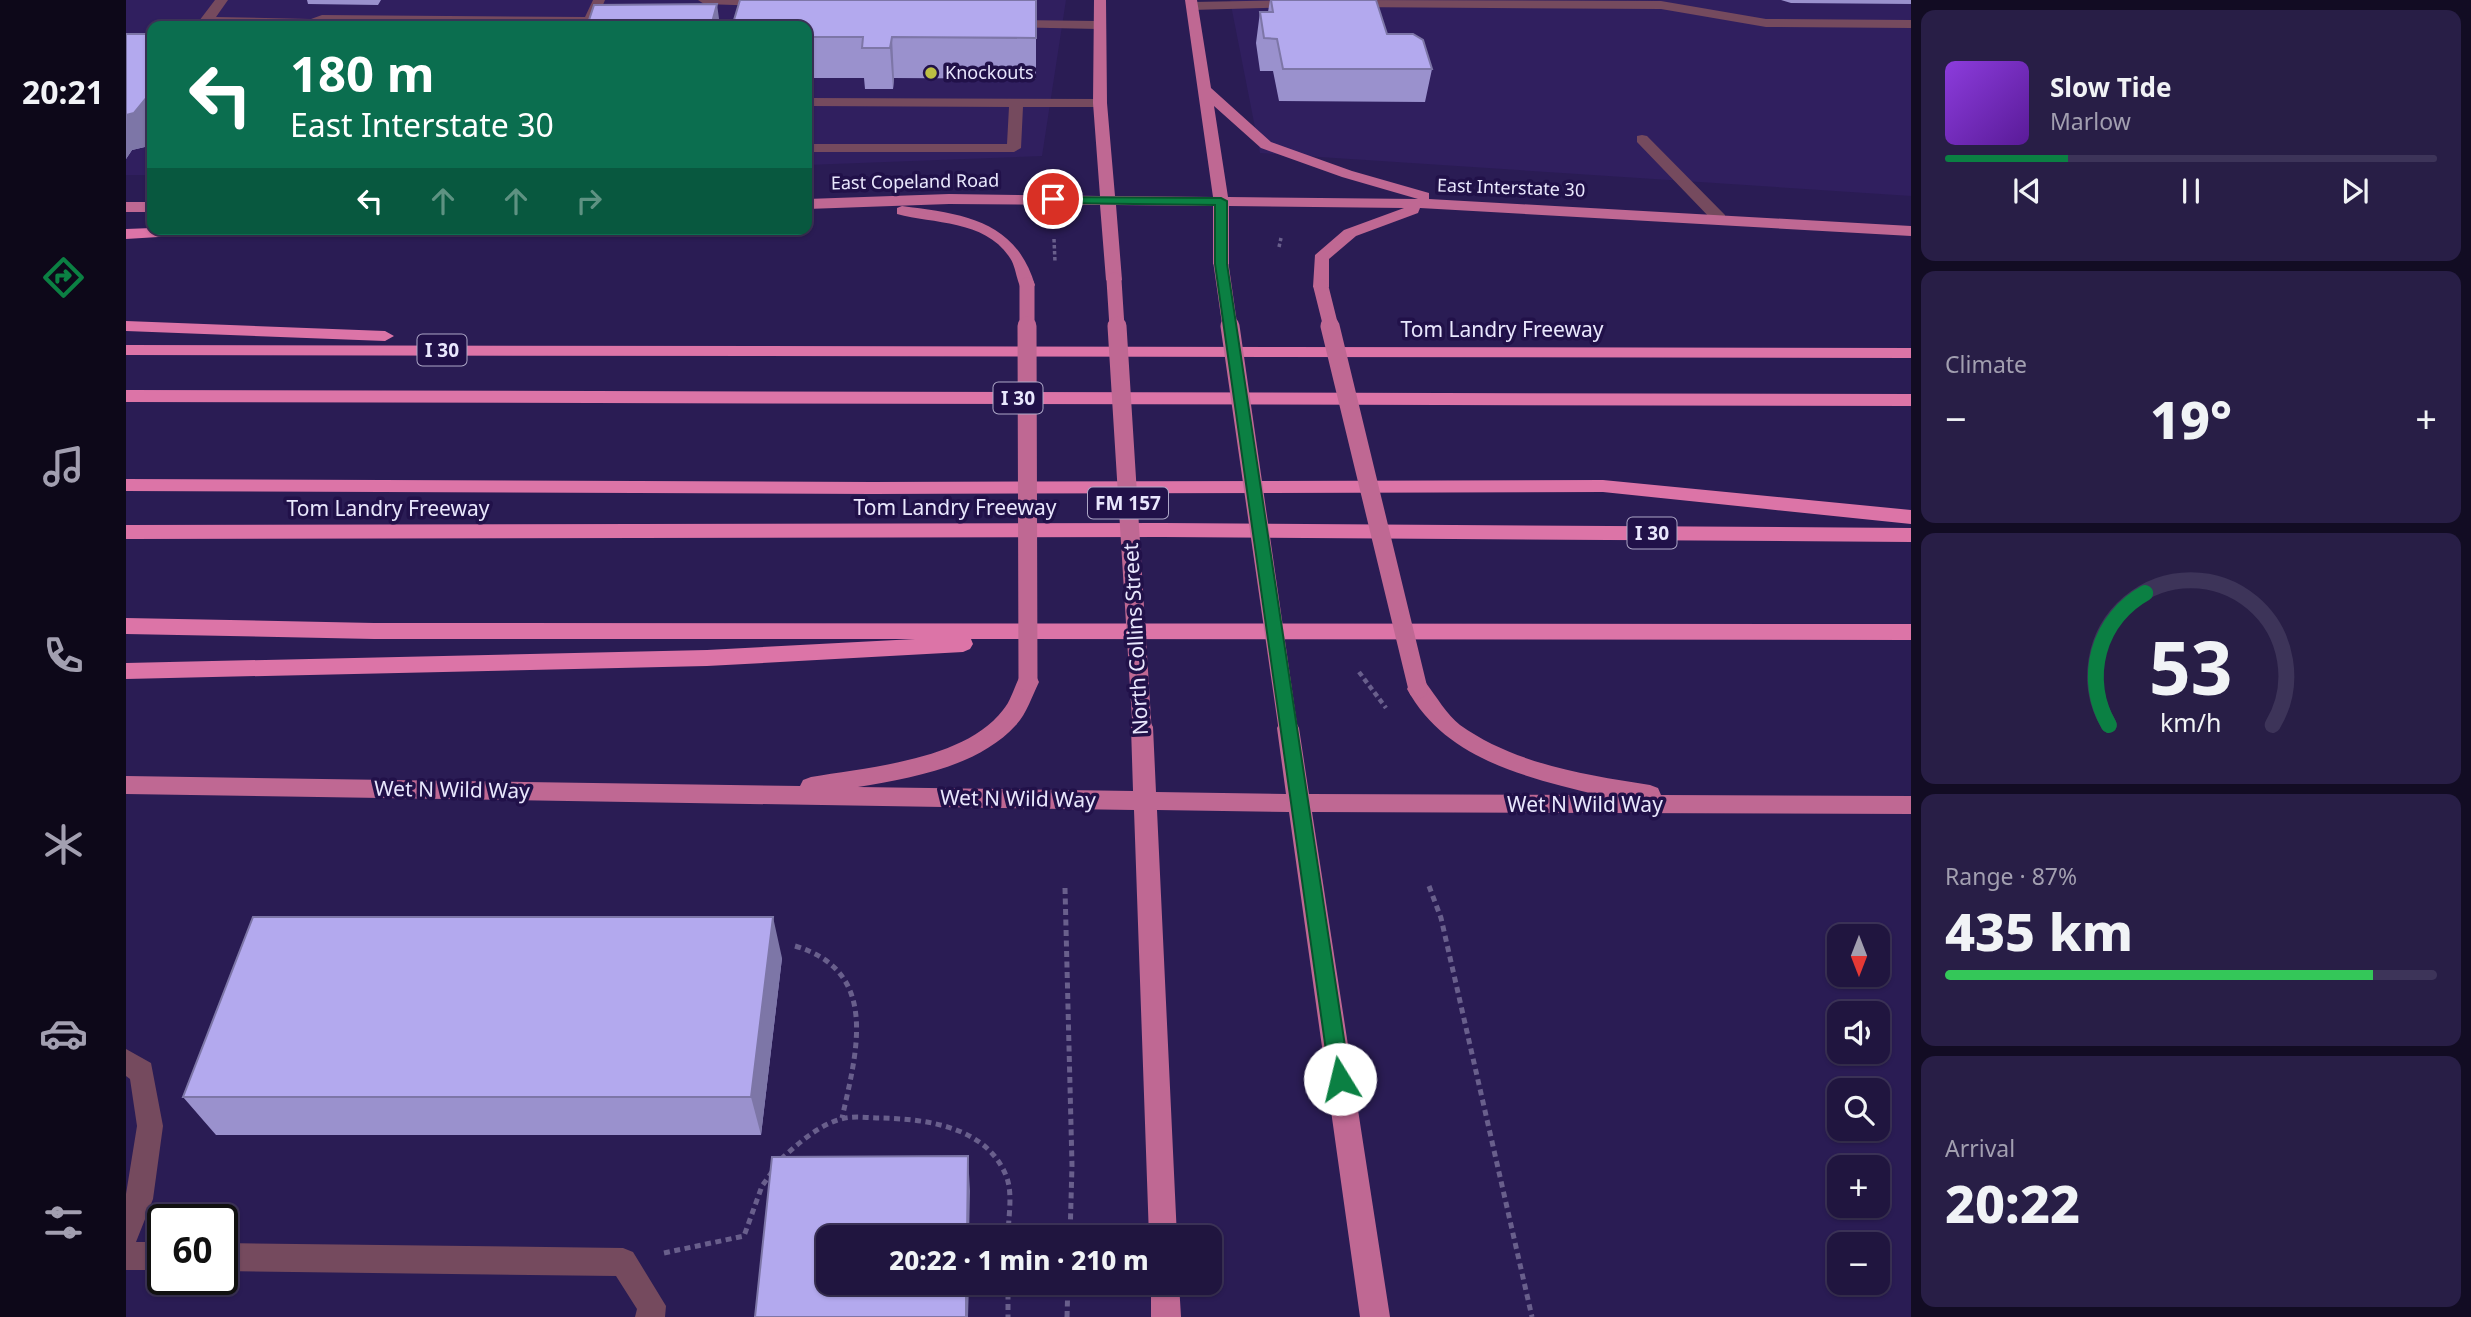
<!DOCTYPE html>
<meta charset="utf-8">
<style>
body{margin:0;font-family:"Noto Sans",sans-serif;background:#281e46;color:#f1f3f6;height:100vh;display:flex;flex-direction:column;font-size:26px;white-space:nowrap}
*{box-sizing:border-box;margin:0}
p{font-size:23px;color:#a29fb0}
.icon{flex:none;width:38px;height:38px;fill:none;stroke:currentColor;stroke-width:2;stroke-linecap:round;stroke-linejoin:round}
.map{position:relative;flex:1;overflow:hidden}
.sheet{display:flex;flex-direction:column;gap:10px;padding:10px;background:#120c23;width:560px}
.sheet>*{flex:none}
.banner{position:absolute;left:21px;top:21px;width:665px;height:214px;border-radius:14px;box-shadow:0 2px 5px #0004,0 0 0 2px #3d3459;background:#0b6e4f;color:#fff;overflow:hidden}
.needle{width:46px;rotate:180deg}
.fabs{position:absolute;left:1701px;top:924px;display:grid;gap:14px}
.fabs a{display:grid;place-items:center;width:63px;height:63px;border-radius:14px;background:#20153f;box-shadow:0 2px 5px #0004,0 0 0 2px #3d3459;font-size:35px}
.speed{position:absolute;left:21px;top:1204px;display:flex;gap:14px;font-size:35px;font-weight:700;text-align:center}
.speed>*{display:grid;place-content:center;width:91px;height:91px;border-radius:50%;background:#20153f;box-shadow:0 2px 5px #0004,0 0 0 2px #3d3459;line-height:1}
.speed .limit{border:4px solid #111;border-radius:10px;background:#fff;color:#111}
.pin{position:absolute;display:grid;place-items:center;width:60px;height:60px;color:#fff;margin:-30px;border:4px solid #fff;border-radius:50%;box-shadow:0 2px 7px #0007}
.me{position:absolute;width:77px;margin:-38px;rotate:351deg;stroke-linejoin:round;filter:drop-shadow(0 0 5px #0008)}
.turn{display:flex;align-items:center;gap:24px;height:147px;padding:0 28px;font-size:32px}
.turn .icon{width:91px;height:91px;stroke-width:2.5}
.turn b{display:block;font-size:49px;line-height:60px}
.lanes{display:flex;align-items:center;height:66px;padding:0 28px;background:#0003;justify-content:center;gap:35px;direction:ltr}
.lanes .off{opacity:.35}
.big{font-size:52px;font-weight:800;line-height:1.1}
.sheet .widget{flex:1;display:flex;flex-direction:column;justify-content:center;gap:10px;min-width:0;padding:0 24px;border-radius:14px;background:#281e46}
.sheet .dial{align-items:center;gap:0}
.dial svg{height:182px;overflow:visible;fill:none;stroke:#3d3459;stroke-width:7;stroke-linecap:round;text-anchor:middle}
.dial text{fill:#f1f3f6;stroke:none}
.song{display:flex;align-items:center;gap:21px}
.cover{width:84px;height:84px;border-radius:10px;background:linear-gradient(135deg,hsl(270 70% 55%),hsl(270 70% 35%))}
.played{height:7px;border-radius:4px;background:linear-gradient(90deg,#0b8043 25%,#3d3459 25%)}
.keys{display:flex;justify-content:space-around;direction:ltr}
.heat{display:flex;justify-content:space-between;align-items:center;font-size:38px;direction:ltr}
.charge{height:10px;border-radius:5px;background:linear-gradient(90deg,#34c759 87%,#3d3459 0)}
.trip{position:absolute;left:690px;top:1225px;width:406px;height:70px;border-radius:14px;background:#20153f;box-shadow:0 2px 5px #0004,0 0 0 2px #3d3459;font-weight:800;line-height:70px;text-align:center}
main{display:flex;flex:1;min-height:0}
.tab-bar{display:flex;flex-direction:column;width:126px;justify-content:space-around;align-items:center;background:#0d0819;color:#a29fb0}
.tab-bar .icon{width:49px;height:49px}
.tab-bar .on{color:#0b8043}
.tab-bar b{font-size:32px;color:#f1f3f6}
.map>svg:first-child{display:block}
</style>
<main>
<nav class="tab-bar">
<b>20:21</b>
<svg class="icon on" aria-label="directions" viewBox="0 0 24 24"><path d="M12 3l9 9-9 9-9-9zM9 14v-3h6M13 9l2 2-2 2"/></svg>
<svg class="icon" aria-label="music" viewBox="0 0 24 24"><path d="M9 18V5l10-2v13"/><circle cx="6" cy="18" r="3"/><circle cx="16" cy="16" r="3"/></svg>
<svg class="icon" aria-label="phone" viewBox="0 0 24 24"><path d="M5 4h4l2 5-3 2q2 4 5 5l2-3 5 2v4C11 20 4 13 5 4z"/></svg>
<svg class="icon" aria-label="climate" viewBox="0 0 24 24"><path d="M12 3v18M4 7l16 10M4 17L20 7"/></svg>
<svg class="icon" aria-label="car" viewBox="0 0 24 24"><path d="M5 17H2v-5l4-1 3-4h7l3 4 3 1v5h-3M9 17h6M6 11h13"/><circle cx="7" cy="17" r="2"/><circle cx="17" cy="17" r="2"/></svg>
<svg class="icon" aria-label="filters" viewBox="0 0 24 24"><path d="M4 7h16M4 17h16"/><circle cx="9" cy="7" r="2"/><circle cx="15" cy="17" r="2"/></svg>
</nav>
<div class="map">
<svg width="1785" height="1317" viewBox="0 0 1785 1317">
<rect width="100%" height="100%" fill="#2a1c54"/>
<path fill="#301f5f" d="M 0,0 L 940,0 L 916,156 L 681,165 L 681,26 L 26,26 L 26,175 L 0,175 Z
M 1104,0 L 1785,0 L 1785,196 L 1134,153 Z"/>
<g fill="none" stroke-linecap="round" stroke-linejoin="round">
<path stroke="#695f8c" stroke-width="3.5" stroke-dasharray="3.5 2.5" stroke-linecap="butt" d="M 928,239 L 929,262
M 1153,247 L 1155,238"/>
<path stroke="#695f8c" stroke-width="4.5" stroke-dasharray="5 3.5" stroke-linecap="butt" d="M 1233,672 L 1260,708"/>
<path stroke="#695f8c" stroke-width="5" stroke-dasharray="6 4.5" stroke-linecap="butt" d="M 1303,886 L 1315,918 L 1406,1317
M 939,888 L 946,1165 L 944,1237
M 669,946 C 754,971 731,1051 716,1118
M 655,1159 C 672,1144 690,1127 712,1120 C 725,1115 740,1118 754,1118 C 802,1119 862,1127 881,1178 C 887,1196 882,1219 882,1237
M 538,1253 L 618,1236 L 636,1186 L 646,1172
M 882,1283 L 882,1317
M 941,1317 L 942,1283"/>
<path fill="#754a5e" fill-rule="evenodd" d="M 89,0 L 102,0 L 90,17 L 185,19 L 196,15 L 459,17 L 467,0 L 479,0 L 472,17 L 492,17 L 499,21 L 492,25 L 468,26 L 75,24 L 73,21 Z
M 572,0 L 646,0 L 647,2 L 641,6 L 578,4 Z
M 1172,0 L 1178,4 L 1177,7 L 1066,10 L 1060,6 L 1066,2 Z
M 1225,0 L 1535,1 L 1640,19 L 1785,20 L 1785,28 L 1640,27 L 1535,9 L 1220,7 L 1219,4 Z
M 881,20 L 972,21 L 979,25 L 972,29 L 876,27 L 874,24 Z
M 681,98 L 974,99 L 981,103 L 974,107 L 897,107 L 895,148 L 888,152 L 681,152 L 681,144 L 881,144 L 883,107 L 681,106 Z
M 1516,135 L 1521,136 L 1599,215 L 1599,221 L 1587,221 L 1511,142 L 1511,136 Z
M 0,1049 L 25,1063 L 37,1126 L 27,1199 L 10,1242 L 37,1242 L 37,1270 L 0,1270 L 0,1194 L 11,1126 L 4,1079 L 0,1076 Z
M 96,1243 L 497,1248 L 507,1252 L 540,1306 L 539,1317 L 509,1317 L 511,1309 L 490,1276 L 96,1271 Z"/>
<path fill="#bf6893" fill-rule="evenodd" d="M 968,0 L 980,0 L 981,103 L 989,196 L 1087,197 L 1059,0 L 1071,0 L 1085,88 L 1145,142 L 1226,171 L 1303,193 L 1303,199 L 1785,226 L 1785,236 L 1294,208 L 1292,213 L 1230,236 L 1203,259 L 1203,287 L 1195,292 L 1187,287 L 1189,255 L 1218,230 L 1278,208 L 1103,206 L 1103,264 L 1095,269 L 1087,264 L 1087,206 L 990,205 L 996,280 L 988,285 L 980,280 L 974,205 L 823,204 L 681,209 L 681,199 L 823,194 L 974,196 L 967,103 ZM 1088,106 L 1135,148 L 1216,177 L 1292,199 L 1102,197 Z
M 0,202 L 26,202 L 26,212 L 0,212 Z
M 776,206 C 836,214 889,219 909,285 L 907,288 L 895,288 C 890,279 890,267 884,258 C 860,220 808,224 771,214 L 771,208 Z
M 902,674 L 910,676 L 913,682 C 906,696 901,713 890,725 C 852,767 785,778 732,787 L 1007,791 L 1005,727 L 1008,721 L 1016,719 L 1024,721 L 1027,727 L 1030,792 L 1160,794 L 1151,728 L 1154,722 L 1162,720 L 1170,722 L 1173,728 L 1183,794 L 1472,795 C 1400,777 1320,760 1281,689 L 1284,683 L 1300,683 C 1310,696 1321,715 1334,725 C 1389,764 1459,775 1524,785 L 1532,788 L 1535,795 L 1785,796 L 1785,814 L 1186,812 L 1264,1317 L 1234,1317 L 1163,812 L 1031,810 L 1051,1237 L 1023,1237 L 1008,810 L 0,794 L 0,776 L 674,786 L 677,780 L 685,777 C 743,767 839,760 877,710 C 885,701 888,687 894,676 Z
M 1025,1283 L 1053,1283 L 1055,1317 L 1025,1317 Z"/>
<path fill="#dc74a7" fill-rule="evenodd" d="M 26,228 L 26,229 L 89,229 L 81,234 L 0,239 L 0,229 Z
M 0,321 L 259,331 L 268,336 L 259,341 L 0,331 Z
M 0,345 L 1785,348 L 1785,358 L 0,355 Z
M 0,390 L 1785,394 L 1785,406 L 0,402 Z
M 0,479 L 746,482 L 1477,480 L 1785,510 L 1785,524 L 1477,492 L 746,494 L 0,491 Z
M 1037,523 L 1785,528 L 1785,542 L 1037,537 L 0,539 L 0,525 Z
M 0,618 L 248,623 L 1785,624 L 1785,640 L 845,639 L 847,644 L 844,649 L 837,652 L 581,666 L 0,679 L 0,663 L 581,650 L 789,639 L 248,639 L 0,634 Z"/>
<path stroke="#bf6893" stroke-width="15" d="M 1095,264 L 1104,327
M 988,280 L 991,327
M 901,285 L 901,327
M 1195,287 L 1205,327"/>
<path stroke="#bf6893" stroke-width="19" d="M 901,326 L 902,682
M 991,326 L 1016,727
M 1104,326 L 1162,728
M 1204,326 L 1292,689"/>
</g>
<path fill="#9a91cd" d="M 181,0 L 255,0 L 252,5 L 182,4 Z
M 910,0 L 910,79 L 768,78 L 767,89 L 739,89 L 738,78 L 681,78 L 681,26 L 608,20 Z
M 1144,0 L 1250,0 L 1261,34 L 1306,69 L 1299,102 L 1153,101 L 1147,71 L 1134,71 L 1130,43 L 1134,12 L 1142,12 Z
M 1655,0 L 1785,0 L 1785,4 L 1665,3 Z
M 0,34 L 26,34 L 26,142 L 23,146 L 6,150 L 0,159 Z
M 656,958 L 635,1135 L 90,1135 L 57,1097 Z"/>
<path fill="#7d76a7" d="M 591,4 L 594,26 L 585,26 Z
M 766,37 L 768,78 L 767,89 L 764,48 Z
M 21,97 L 26,109 L 26,142 L 23,146 L 6,150 L 0,159 L 0,115 Z
M 647,917 L 656,958 L 635,1135 L 625,1097 Z
M 842,1156 L 844,1191 L 843,1237 L 841,1237 Z
M 840,1283 L 843,1283 L 842,1317 L 840,1317 Z"/>
<path fill="#b3a9ee" stroke="#7d76a7" stroke-width="2" d="M 614,0 L 910,0 L 910,38 L 766,37 L 764,48 L 736,48 L 737,37 L 681,37 L 681,26 L 594,26 L 596,20 L 608,20 Z
M 1145,0 L 1250,0 L 1261,34 L 1287,34 L 1297,40 L 1306,69 L 1157,69 L 1151,39 L 1138,38 L 1134,12 L 1147,12 Z
M 591,4 L 585,26 L 461,26 L 468,5 Z
M 0,34 L 26,34 L 26,97 L 21,97 L 8,113 L 0,115 Z
M 127,917 L 647,917 L 625,1097 L 57,1097 Z
M 842,1156 L 841,1237 L 702,1237 L 702,1283 L 840,1283 L 840,1317 L 629,1317 L 646,1157 Z"/>
<path fill="#0b8043" stroke="#07532c" stroke-width="2" d="M 923,197 L 1095,198 L 1101,201 L 1101,264 L 1224,1079 L 1221,1086 L 1214,1088 L 1207,1086 L 1204,1079 L 1089,264 L 1089,205 L 927,203 L 922,199 Z"/>
<circle fill="#bdbf43" stroke="#211149" stroke-width="2.5" cx="805" cy="73" r="7"/>
<g text-anchor="middle" stroke-width="7" stroke-linejoin="round" paint-order="stroke">
<g font-size="18" fill="#e9e7fd" stroke="#211149" text-anchor="start">
<text x="819" y="79">Knockouts</text>
</g>
<g font-size="18" fill="#e9e7fd" stroke="#211149">
<text transform="translate(789 182) rotate(-1)" y="6">East Copeland Road</text>
<text transform="translate(1385 188) rotate(2)" y="6">East Interstate 30</text>
</g>
<g fill="#211149" stroke="#ada7c7" stroke-width="2">
<rect x="291.5" y="334.5" width="49" height="31" rx="5"/>
<rect x="867.5" y="382.5" width="49" height="31" rx="5"/>
<rect x="962" y="487.5" width="80" height="31" rx="5"/>
<rect x="1501.5" y="517.5" width="49" height="31" rx="5"/>
</g>
<g font-size="19" font-weight="bold" fill="#e9e7fd">
<text x="316" y="357">I 30</text>
<text x="892" y="405">I 30</text>
<text x="1002" y="510">FM 157</text>
<text x="1526" y="540">I 30</text>
</g>
<g font-size="21" fill="#e9e7fd" stroke="#211149">
<text x="1376" y="337">Tom Landry Freeway</text>
<text x="829" y="515">Tom Landry Freeway</text>
<text x="262" y="516">Tom Landry Freeway</text>
<text transform="translate(1010 639) rotate(-93)" y="7">North Collins Street</text>
<text transform="translate(326 790) rotate(1)" y="7">Wet N Wild Way</text>
<text transform="translate(892 799) rotate(1)" y="7">Wet N Wild Way</text>
<text x="1459" y="812">Wet N Wild Way</text>
</g>
</g>
</svg>
<div class="fabs">
<a><svg class="needle" viewBox="-14 -14 28 28"><path d="M0-13l5 13h-10z" fill="#e53935"/><path d="M0 13l5-13h-10z" fill="#a29fb0"/></svg></a>
<a><svg class="icon" aria-label="sound" viewBox="0 0 24 24"><path d="M4 9h4l5-4v14l-5-4H4zM17 9q2 3 0 6"/></svg></a>
<a><svg class="icon" aria-label="search" viewBox="0 0 24 24"><circle cx="10" cy="10" r="6"/><path d="M15 15l6 6"/></svg></a>
<a>+</a>
<a>−</a>
</div>
<div class="speed"><div class="limit">60</div></div>
<div class="pin" style="left:927px;top:199px;background:#d93025"><svg class="icon" aria-label="arrive" viewBox="0 0 24 24"><path d="M6 21V4h12l-3 4 3 4H6"/></svg></div>
<svg class="me" style="left:1214px;top:1079px" viewBox="-20 -20 40 40"><circle r="19" fill="#fff"/><path d="M0-13L10 11 0 6-10 11z" fill="#0b8043"/></svg>
<div class="trip">20:22 · 1 min · 210 m</div>
<div class="banner">
<div class="turn"><svg class="icon" aria-label="left" viewBox="0 0 24 24"><path d="M17 20v-9H6M10 6l-5 5 5 5"/></svg><div><b>180 m</b>East Interstate 30</div></div>
<div class="lanes"><svg class="icon" aria-label="left" viewBox="0 0 24 24"><path d="M17 20v-9H6M10 6l-5 5 5 5"/></svg><svg class="icon off" aria-label="ahead" viewBox="0 0 24 24"><path d="M12 20V5M6 11l6-6 6 6"/></svg><svg class="icon off" aria-label="ahead" viewBox="0 0 24 24"><path d="M12 20V5M6 11l6-6 6 6"/></svg><svg class="icon off" aria-label="right" viewBox="0 0 24 24"><path d="M7 20v-9h11M14 6l5 5-5 5"/></svg></div>
</div>
</div>
<section class="sheet">
<div class="widget">
<div class="song"><i class="cover"></i><div><b>Slow Tide</b><p>Marlow</p></div></div>
<div class="played"></div>
<div class="keys"><svg class="icon" aria-label="previous" viewBox="0 0 24 24"><path d="M18 5L8 12l10 7zM5 5v14"/></svg><svg class="icon" aria-label="pause" viewBox="0 0 24 24"><path d="M8 5v14M16 5v14"/></svg><svg class="icon" aria-label="next" viewBox="0 0 24 24"><path d="M6 5l10 7-10 7zM19 5v14"/></svg></div>
</div>
<div class="widget"><p>Climate</p>
<div class="heat"><a>−</a><b class="big">19°</b><a>+</a></div>
</div>
<div class="widget dial"><svg viewBox="0 0 100 80">
<path d="M14 69A42 42 0 1 1 86 69"/>
<path d="M14 69A42 42 0 0 1 30 11" stroke="#0b8043"/>
<text x="50" y="56" font-size="32" font-weight="700">53</text>
<text x="50" y="72" font-size="11">km/h</text>
</svg></div>
<div class="widget"><p>Range · 87%</p><b class="big">435 km</b><div class="charge"></div></div>
<div class="widget"><p>Arrival</p><b class="big">20:22</b></div>
</section>
</main>
